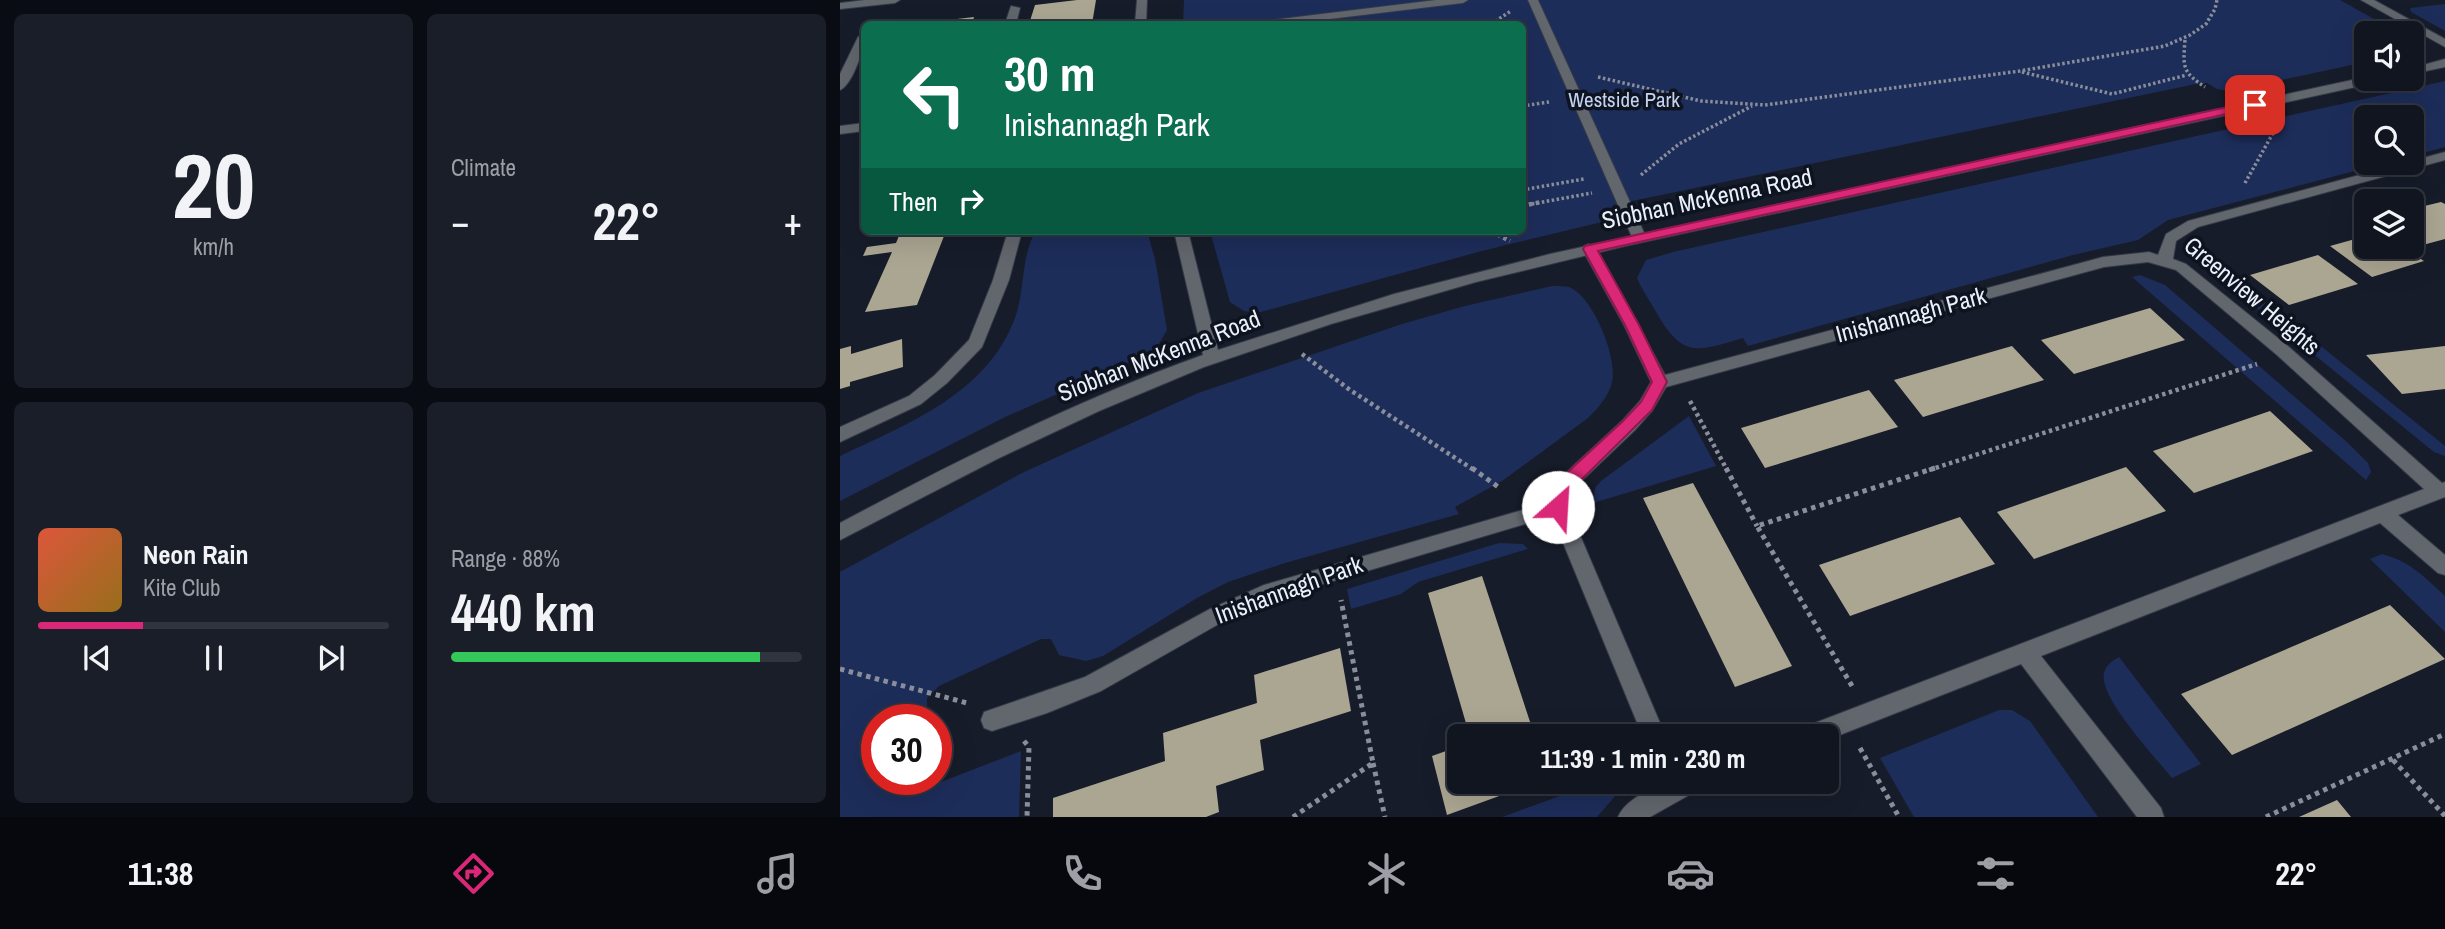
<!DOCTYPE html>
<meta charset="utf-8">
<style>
body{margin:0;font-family:"Archivo Narrow",sans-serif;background:#1a1e29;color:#f1f3f6;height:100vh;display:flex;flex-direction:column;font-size:26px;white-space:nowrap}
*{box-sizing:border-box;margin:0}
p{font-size:23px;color:#9c9fa5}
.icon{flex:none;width:38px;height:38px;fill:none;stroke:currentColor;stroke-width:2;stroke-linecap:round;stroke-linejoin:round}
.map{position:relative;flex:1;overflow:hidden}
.details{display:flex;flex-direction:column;gap:14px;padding:14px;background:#090c12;width:840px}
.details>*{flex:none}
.hud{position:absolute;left:21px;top:21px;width:665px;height:214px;border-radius:10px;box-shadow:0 7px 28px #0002,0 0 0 2px #30343e;background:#0b6e4f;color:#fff;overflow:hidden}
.tools{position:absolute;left:1514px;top:21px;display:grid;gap:14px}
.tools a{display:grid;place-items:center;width:70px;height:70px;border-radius:10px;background:#111520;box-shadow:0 7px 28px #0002,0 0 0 2px #30343e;font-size:35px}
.speed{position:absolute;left:21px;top:704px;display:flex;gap:14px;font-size:35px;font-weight:700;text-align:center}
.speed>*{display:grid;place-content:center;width:91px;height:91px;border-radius:50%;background:#111520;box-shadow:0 7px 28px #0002,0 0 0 2px #30343e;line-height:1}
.speed .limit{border:10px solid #d22;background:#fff;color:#111}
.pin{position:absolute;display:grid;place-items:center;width:60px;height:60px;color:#fff;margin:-30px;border-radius:14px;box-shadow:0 4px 10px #0006}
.me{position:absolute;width:77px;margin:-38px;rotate:26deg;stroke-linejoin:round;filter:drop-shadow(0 0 5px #0008)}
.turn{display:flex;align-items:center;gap:24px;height:147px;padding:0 28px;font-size:32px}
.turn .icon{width:91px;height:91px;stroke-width:2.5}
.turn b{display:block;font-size:49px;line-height:60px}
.then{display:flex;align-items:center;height:66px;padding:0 28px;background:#0003;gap:14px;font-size:26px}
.big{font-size:52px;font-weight:700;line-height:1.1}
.details .card{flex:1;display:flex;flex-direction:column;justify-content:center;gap:10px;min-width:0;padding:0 24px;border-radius:10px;background:#1a1e29}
.details .dial{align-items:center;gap:0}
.dial b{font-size:91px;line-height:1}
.song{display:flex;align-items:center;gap:21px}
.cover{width:84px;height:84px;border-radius:10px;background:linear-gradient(135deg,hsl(10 70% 55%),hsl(40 70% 35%))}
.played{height:7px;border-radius:4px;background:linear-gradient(90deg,#db2777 30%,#30343e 30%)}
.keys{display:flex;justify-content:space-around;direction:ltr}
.heat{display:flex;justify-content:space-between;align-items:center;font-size:38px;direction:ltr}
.charge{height:10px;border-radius:5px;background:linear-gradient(90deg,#34c759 88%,#30343e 0)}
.details .tiles{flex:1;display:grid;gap:14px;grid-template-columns:repeat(2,1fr)}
.trip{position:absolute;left:607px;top:724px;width:392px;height:70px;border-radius:10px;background:#111520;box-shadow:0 7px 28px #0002,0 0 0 2px #30343e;font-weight:700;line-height:70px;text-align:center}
.tabs{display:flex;height:112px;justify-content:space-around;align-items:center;background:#07080d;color:#9c9fa5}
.tabs .icon{width:49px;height:49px}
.tabs .selected{color:#db2777}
.tabs b{font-size:32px;color:#f1f3f6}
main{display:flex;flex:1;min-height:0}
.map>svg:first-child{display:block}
</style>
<main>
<section class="details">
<div class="tiles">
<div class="card dial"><b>20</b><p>km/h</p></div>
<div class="card"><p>Climate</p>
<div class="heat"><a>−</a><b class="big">22°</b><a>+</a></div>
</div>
<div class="card">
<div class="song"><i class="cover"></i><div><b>Neon Rain</b><p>Kite Club</p></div></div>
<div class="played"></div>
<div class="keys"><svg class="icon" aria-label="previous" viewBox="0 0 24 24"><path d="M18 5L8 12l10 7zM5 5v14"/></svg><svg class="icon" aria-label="pause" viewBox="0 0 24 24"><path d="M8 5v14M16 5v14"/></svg><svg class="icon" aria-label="next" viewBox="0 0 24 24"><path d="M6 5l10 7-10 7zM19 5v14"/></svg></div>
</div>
<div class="card"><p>Range · 88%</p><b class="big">440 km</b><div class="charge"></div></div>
</div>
</section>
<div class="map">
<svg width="1605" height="817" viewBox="0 0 1605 817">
<rect width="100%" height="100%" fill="#171c2a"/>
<path fill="#1d2d5a" d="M 344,0 L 1500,0 L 1559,33 L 1526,33 L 1526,62 L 1389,91 L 1377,89 L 1367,83 L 1356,84 L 773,205 L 777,213 L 770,220 L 638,252 L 417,313 L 404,311 L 390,302 L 370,231 L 682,231 L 682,24 L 343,24 Z
M 1605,4 L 1605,31 L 1571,12 L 1570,8 Z
M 1605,81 L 1605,147 L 1572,156 L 1572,117 L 1526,117 L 1526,163 L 1545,163 L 1328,220 L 1298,240 L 1233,255 L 908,346 L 903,338 C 860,350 845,360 819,317 C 812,304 803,292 797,278 L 806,260 L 833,252 Z
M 196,231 L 307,231 L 315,259 L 327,330 L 317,347 L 306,355 L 165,417 L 0,501 L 0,456 C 69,423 149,393 176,315 C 185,288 181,255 196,231 Z
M 1354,244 L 1605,446 L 1605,456 L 1594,452 L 1364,265 L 1353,252 Z
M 1300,275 L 1325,285 L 1507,442 L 1528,463 L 1531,472 L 1526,480 L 1292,277 Z
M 712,286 C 717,286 724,286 729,287 C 753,296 778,358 772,382 C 769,396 758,408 748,418 L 662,481 L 615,507 L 619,514 L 445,563 L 388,582 L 357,598 L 263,656 L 246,661 L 219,655 L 211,639 L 201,639 L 99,686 L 87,698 L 87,719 L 37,719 L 37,779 L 87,779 L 88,787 L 181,751 L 179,817 L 0,817 L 0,572 L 182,473 L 358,393 L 562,324 L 625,306 Z
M 849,416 L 876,466 L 753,503 L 755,488 L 761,481 Z
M 659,543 L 683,544 L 688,549 L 578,582 L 561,594 L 511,609 L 507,589 Z
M 1542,554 C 1569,561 1585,577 1605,596 L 1605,632 L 1530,559 Z
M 1279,657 L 1361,764 L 1332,778 C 1316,758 1258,697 1264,673 C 1266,665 1272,661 1279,657 Z
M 1159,710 L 1172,710 L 1190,721 L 1258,817 L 1074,817 L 1040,758 Z
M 758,782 L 781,782 L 783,787 L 757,817 L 662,817 Z"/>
<path fill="#aba692" d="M 237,0 L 256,0 L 252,24 L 189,24 L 195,5 Z
M 134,17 L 132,24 L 83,24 L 83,23 Z
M 1601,202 L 1605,204 L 1605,239 L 1579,246 L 1572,241 L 1572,209 Z
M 61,231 L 106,231 L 77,305 L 25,312 L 52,252 L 23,256 L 27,247 L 56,243 Z
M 1526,236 L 1526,247 L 1562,247 L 1584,261 L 1532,277 L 1490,246 Z
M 1478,255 L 1518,284 L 1449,305 L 1410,275 Z
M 1310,308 L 1345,340 L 1234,374 L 1201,340 Z
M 62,339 L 63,367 L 10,382 L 10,386 L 0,389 L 0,349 L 11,346 L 11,354 Z
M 1172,346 L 1204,380 L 1083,417 L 1054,380 Z
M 1605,346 L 1605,389 L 1562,394 L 1526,355 Z
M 1029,390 L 1058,427 L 925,468 L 901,428 Z
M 1430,411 L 1473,451 L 1354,493 L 1313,451 Z
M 1286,467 L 1326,511 L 1194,559 L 1157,512 Z
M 853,483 L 952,666 L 895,687 L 803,498 Z
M 1120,517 L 1155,564 L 1010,616 L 979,565 Z
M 642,576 L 673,670 L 695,737 L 630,737 L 588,593 Z
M 1550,605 L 1605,659 L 1392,755 L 1341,694 Z
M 500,648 L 511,711 L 420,740 L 424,770 L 376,786 L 379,812 L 366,817 L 213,817 L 213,798 L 325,761 L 323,733 L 417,703 L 414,675 Z
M 620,746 L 620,782 L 695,783 L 607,815 L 592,756 Z
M 1497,800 L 1511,817 L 1459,817 Z"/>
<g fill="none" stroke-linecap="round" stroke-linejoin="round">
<defs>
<path id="service" d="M 25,0 L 60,0 L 55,3 L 0,9 L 0,3 Z
M 596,0 L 628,0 L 623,3 L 448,24 L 418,24 L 424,21 Z
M 688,0 L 698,0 L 806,237 L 804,240 L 799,242 L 792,237 Z
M 171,6 L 180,8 L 176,24 L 165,24 Z
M 24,34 C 25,47 13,84 0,90 L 0,74 L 18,37 Z"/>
<path id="minor" d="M 24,123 L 24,131 L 0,134 L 0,126 Z
M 1605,152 L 1605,160 L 1358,227 L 1336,241 L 1333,259 L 1346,264 L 1449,347 L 1602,483 L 1605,482 L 1605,497 L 1558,515 L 1605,555 L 1605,575 L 1598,573 L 1540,523 L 1201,656 L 1321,808 L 1324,817 L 1297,817 L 1181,664 L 987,740 L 987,737 L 956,737 L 959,729 L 967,726 L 1584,489 L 1437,355 L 1336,270 L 1308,262 L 1264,267 L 826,387 L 812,411 L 795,430 L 732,490 L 728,507 L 826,737 L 803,737 L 712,516 L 436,598 L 384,621 L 261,691 L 207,713 L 152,731 L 144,728 L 141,720 L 144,712 L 245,677 L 370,609 L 424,585 L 710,502 L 717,481 L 783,420 L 800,401 L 811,382 L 784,325 L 742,249 L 744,246 L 749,244 L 756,249 L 825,375 L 1263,257 L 1309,252 L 1318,255 L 1326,234 L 1348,221 Z
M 168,231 L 182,231 L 169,280 L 142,347 L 107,383 L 81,404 L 0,442 L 0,427 L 69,396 L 95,375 L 129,340 L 153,280 Z
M 825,782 L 862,782 L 858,790 L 810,817 L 778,817 C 786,799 808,791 825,782 Z"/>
<path id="tertiary" d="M 297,0 L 307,0 L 306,24 L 295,24 Z
M 1521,0 L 1534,0 L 1605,39 L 1605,47 Z
M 1605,59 L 1605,67 L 1572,74 L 1572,68 Z
M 1526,77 L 1540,79 L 1534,83 L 785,246 L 636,282 L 491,324 L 364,367 L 259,411 L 157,459 L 0,540 L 0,523 C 118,460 237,400 363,355 L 334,231 L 348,231 L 378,350 L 554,294 L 710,254 Z"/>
</defs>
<use href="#service" stroke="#353a47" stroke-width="2"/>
<use href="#minor" stroke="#353a47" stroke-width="2"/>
<use href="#tertiary" stroke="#353a47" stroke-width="2"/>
<path stroke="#898e9a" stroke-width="3.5" stroke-dasharray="2.5 2.5" stroke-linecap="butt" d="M 651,24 L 671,11
M 1345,40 C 1343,67 1342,72 1365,87
M 1182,72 L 1272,94 L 1347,75
M 758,77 L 861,101 L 925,105 L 1180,71 L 1325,46 L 1350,35 L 1366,24 L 1375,9 L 1377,0
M 682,106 L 709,102
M 801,175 L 839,144 L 912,106
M 1405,183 L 1437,126
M 682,190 L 744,179
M 692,204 L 752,193"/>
<path stroke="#898e9a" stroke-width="4.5" stroke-dasharray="3.5 3.5" stroke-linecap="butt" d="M 682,206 L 701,202
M 651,231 L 670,241
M 462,354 L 510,390 L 634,470
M 850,401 L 887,470
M 1089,470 L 1417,364"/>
<path stroke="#898e9a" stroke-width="5" stroke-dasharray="4.5 4.5" stroke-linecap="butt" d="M 632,468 L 661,489
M 886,468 L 917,526
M 0,669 L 127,703
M 1012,686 L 917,526 L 1095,468
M 184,741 L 189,747 L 187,817
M 1020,748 L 1059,817
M 1553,760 L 1605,816
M 533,763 L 545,817
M 453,817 L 533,763 L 501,600
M 1426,817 L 1605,734"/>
<use href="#service" fill="#62666d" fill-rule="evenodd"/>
<use href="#minor" fill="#62666d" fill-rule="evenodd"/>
<use href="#tertiary" fill="#62666d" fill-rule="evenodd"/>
</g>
<path fill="#db2777" stroke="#8e194d" stroke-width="2" d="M 1415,101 L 1419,102 L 1419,107 L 758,251 L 799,325 L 827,382 L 812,410 L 732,489 L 725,512 L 712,512 L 710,507 L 718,481 L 783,421 L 801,402 L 812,382 L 785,325 L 743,249 L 745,246 Z"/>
<g text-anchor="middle" stroke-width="7" stroke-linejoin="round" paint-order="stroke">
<g font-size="21" fill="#c5d3f2" stroke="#0e1320">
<text x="784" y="107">Westside Park</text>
</g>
<g font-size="24" fill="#ebf0fa" stroke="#0e1320">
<text transform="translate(867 199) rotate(-12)" y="8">Siobhan McKenna Road</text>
<text transform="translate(1412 296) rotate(40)" y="8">Greenview Heights</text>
<text transform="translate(1071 315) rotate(-15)" y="8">Inishannagh Park</text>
<text transform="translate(319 356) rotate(-21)" y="8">Siobhan McKenna Road</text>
<text transform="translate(449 590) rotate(-20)" y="8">Inishannagh Park</text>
</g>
</g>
</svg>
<div class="tools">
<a><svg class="icon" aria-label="sound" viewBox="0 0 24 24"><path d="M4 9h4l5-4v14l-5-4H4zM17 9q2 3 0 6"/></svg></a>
<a><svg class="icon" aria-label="search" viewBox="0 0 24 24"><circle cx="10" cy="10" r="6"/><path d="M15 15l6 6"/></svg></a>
<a><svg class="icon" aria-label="layers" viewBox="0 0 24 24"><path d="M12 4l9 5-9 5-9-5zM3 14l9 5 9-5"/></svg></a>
</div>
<div class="speed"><div class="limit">30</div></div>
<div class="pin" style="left:1415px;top:105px;background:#d93025"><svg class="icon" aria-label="arrive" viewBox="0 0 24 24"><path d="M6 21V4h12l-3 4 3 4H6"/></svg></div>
<svg class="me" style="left:718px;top:507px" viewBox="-20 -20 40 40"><circle r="19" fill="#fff"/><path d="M0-13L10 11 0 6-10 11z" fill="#db2777"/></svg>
<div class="trip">11:39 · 1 min · 230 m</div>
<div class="hud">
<div class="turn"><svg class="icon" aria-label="left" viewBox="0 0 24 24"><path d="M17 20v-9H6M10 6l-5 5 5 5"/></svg><div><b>30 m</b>Inishannagh Park</div></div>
<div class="then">Then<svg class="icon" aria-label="right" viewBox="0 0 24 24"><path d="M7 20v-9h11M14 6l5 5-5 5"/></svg></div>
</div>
</div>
</main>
<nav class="tabs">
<b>11:38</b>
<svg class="icon selected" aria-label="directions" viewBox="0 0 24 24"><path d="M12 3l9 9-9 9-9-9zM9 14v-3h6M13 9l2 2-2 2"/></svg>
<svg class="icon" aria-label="music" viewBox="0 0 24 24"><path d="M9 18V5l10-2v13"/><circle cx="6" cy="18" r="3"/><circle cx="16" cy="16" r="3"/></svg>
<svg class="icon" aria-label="phone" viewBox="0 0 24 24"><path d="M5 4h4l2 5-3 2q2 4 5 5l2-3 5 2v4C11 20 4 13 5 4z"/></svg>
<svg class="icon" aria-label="climate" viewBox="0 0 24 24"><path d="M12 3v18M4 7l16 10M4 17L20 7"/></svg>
<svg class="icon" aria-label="car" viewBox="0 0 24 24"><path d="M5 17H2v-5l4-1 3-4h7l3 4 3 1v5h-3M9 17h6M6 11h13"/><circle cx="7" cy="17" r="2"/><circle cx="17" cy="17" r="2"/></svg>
<svg class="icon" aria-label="filters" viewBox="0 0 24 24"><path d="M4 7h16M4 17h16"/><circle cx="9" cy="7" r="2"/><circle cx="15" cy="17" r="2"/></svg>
<b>22°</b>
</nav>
